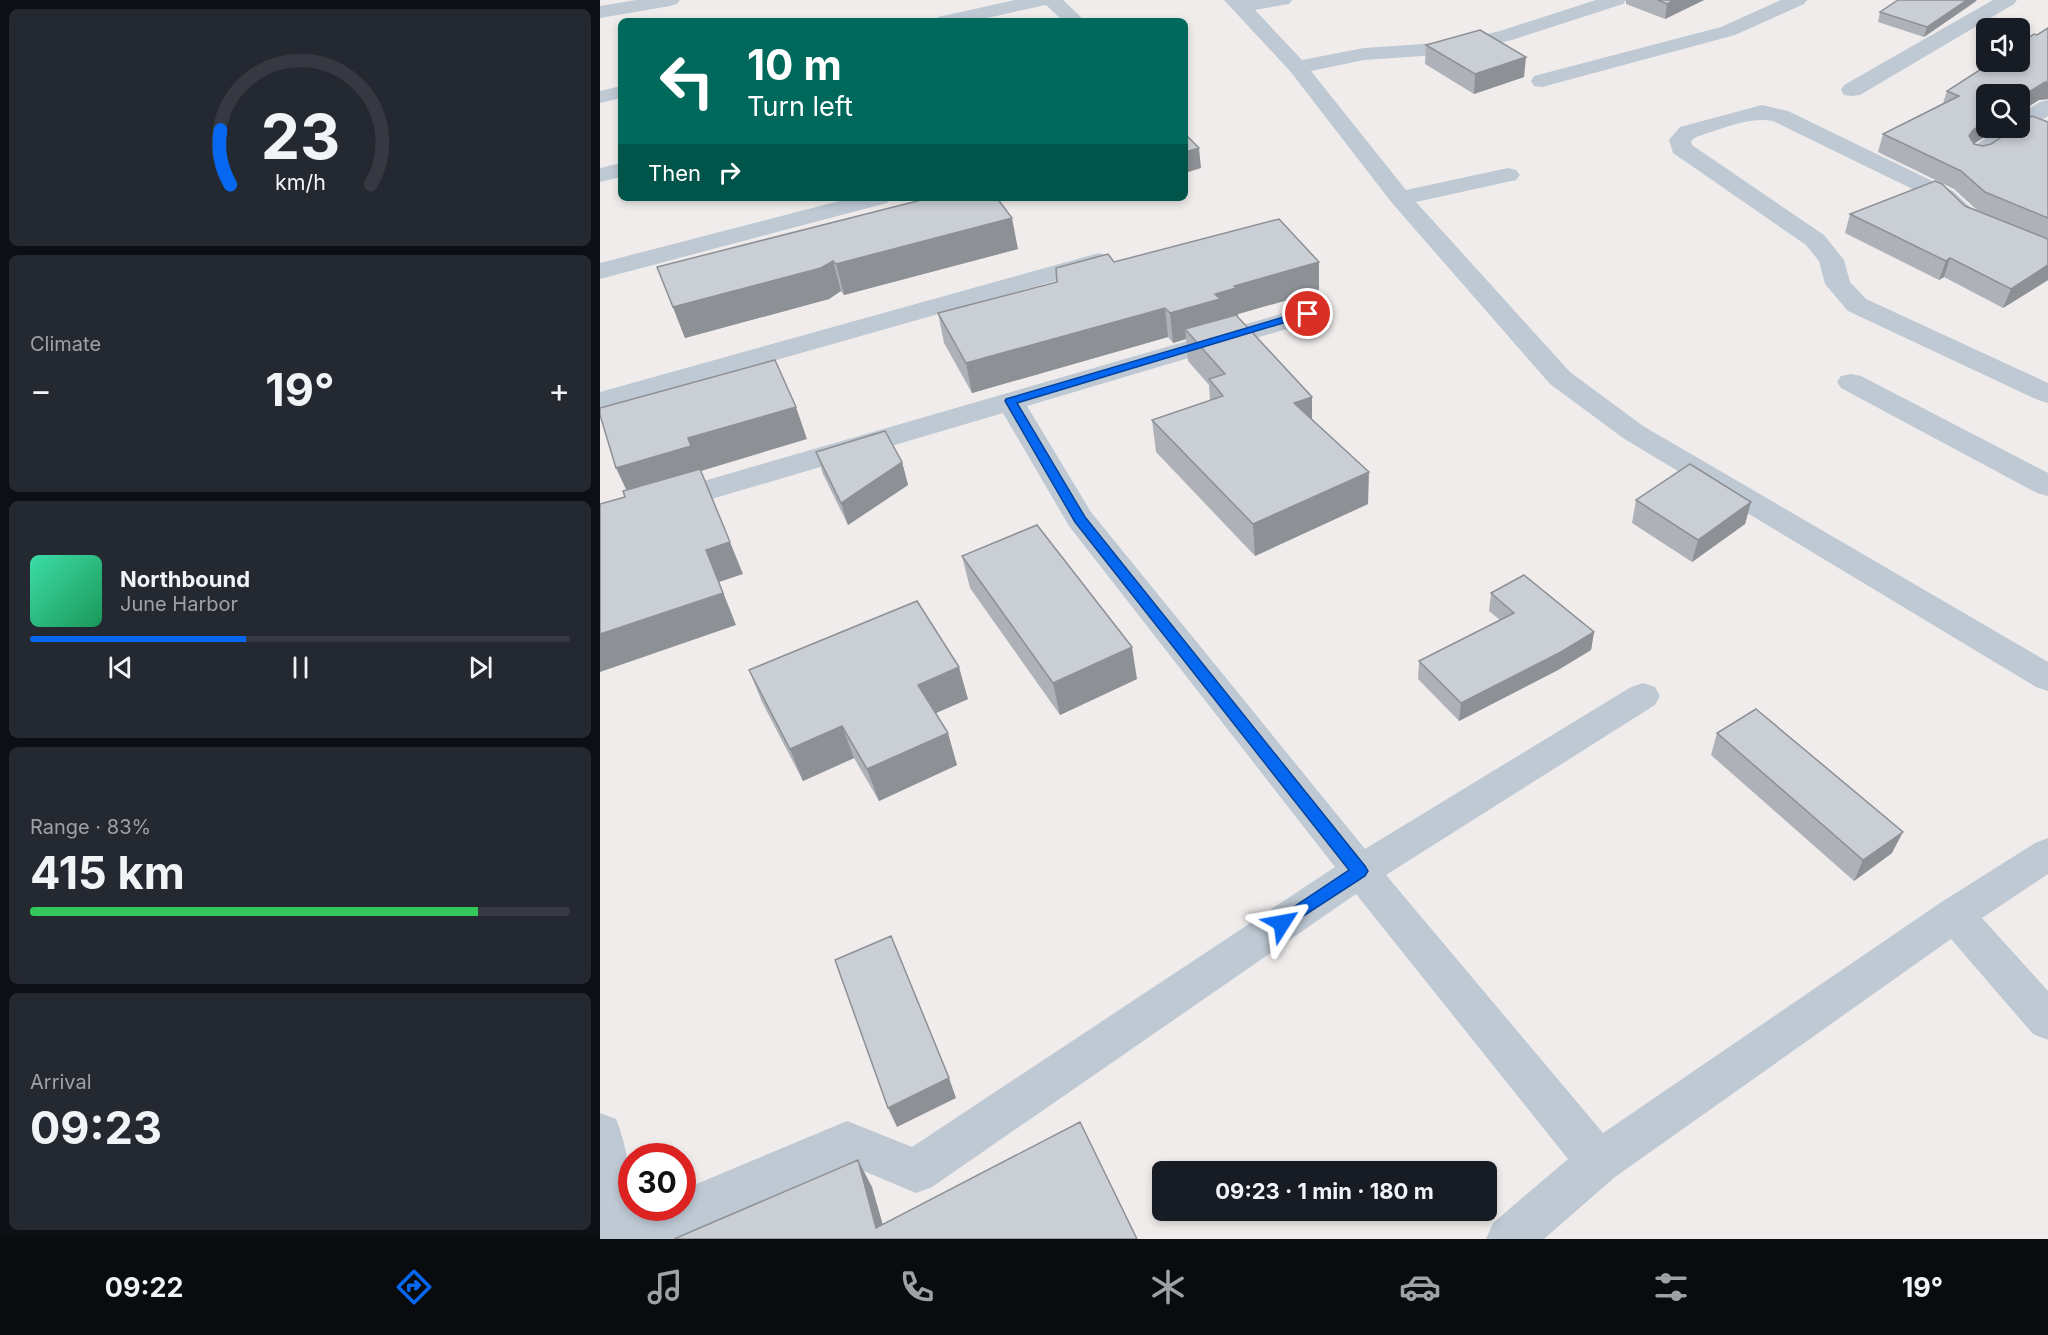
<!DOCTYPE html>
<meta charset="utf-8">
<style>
body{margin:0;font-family:Inter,sans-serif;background:#242831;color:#f1f3f6;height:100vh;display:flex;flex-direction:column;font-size:22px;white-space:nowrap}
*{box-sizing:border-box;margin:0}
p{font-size:20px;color:#9ea1a6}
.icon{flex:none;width:33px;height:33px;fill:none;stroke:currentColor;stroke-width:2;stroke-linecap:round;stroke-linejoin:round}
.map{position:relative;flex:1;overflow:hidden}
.side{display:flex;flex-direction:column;gap:9px;padding:9px;background:#0d0f14;width:600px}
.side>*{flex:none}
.top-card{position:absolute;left:18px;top:18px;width:570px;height:183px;border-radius:9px;box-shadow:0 3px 9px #0003;background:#00695c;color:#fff;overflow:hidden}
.buttons{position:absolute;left:1376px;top:18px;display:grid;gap:12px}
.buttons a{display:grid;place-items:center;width:54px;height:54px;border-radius:9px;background:#171b24;box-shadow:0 3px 9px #0003;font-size:30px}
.speed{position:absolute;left:18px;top:1143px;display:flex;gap:12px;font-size:30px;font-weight:700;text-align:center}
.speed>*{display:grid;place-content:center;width:78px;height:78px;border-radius:50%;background:#171b24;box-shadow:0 3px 9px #0003;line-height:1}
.speed .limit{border:9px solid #d22;background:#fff;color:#111}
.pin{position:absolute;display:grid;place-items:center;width:51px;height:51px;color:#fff;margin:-26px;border:3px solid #fff;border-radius:50%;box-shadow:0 2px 6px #0007}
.me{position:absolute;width:66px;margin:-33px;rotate:56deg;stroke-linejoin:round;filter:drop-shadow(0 0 4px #0008)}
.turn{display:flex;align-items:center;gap:21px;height:126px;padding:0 30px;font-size:27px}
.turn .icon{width:78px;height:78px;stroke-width:2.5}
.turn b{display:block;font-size:42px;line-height:51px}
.then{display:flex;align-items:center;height:57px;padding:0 30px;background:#0003;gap:12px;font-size:22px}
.big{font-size:45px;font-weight:700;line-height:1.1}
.side .card{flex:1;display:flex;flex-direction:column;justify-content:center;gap:9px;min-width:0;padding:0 21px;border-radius:9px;background:#242831}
.side .dial{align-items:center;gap:0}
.dial svg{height:156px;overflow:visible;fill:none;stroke:#363941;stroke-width:7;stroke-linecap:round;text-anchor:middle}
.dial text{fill:#f1f3f6;stroke:none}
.song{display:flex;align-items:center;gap:18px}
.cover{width:72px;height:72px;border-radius:9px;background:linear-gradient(135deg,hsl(160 70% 55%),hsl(150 70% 35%))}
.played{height:6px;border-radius:3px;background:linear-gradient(90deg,#0667f0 40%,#363941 40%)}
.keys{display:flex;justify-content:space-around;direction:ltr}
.heat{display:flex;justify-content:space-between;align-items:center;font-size:33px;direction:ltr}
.charge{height:9px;border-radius:4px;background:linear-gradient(90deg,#34c759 83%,#363941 0)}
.trip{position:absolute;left:552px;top:1161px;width:345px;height:60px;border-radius:9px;background:#171b24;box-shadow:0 3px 9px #0003;font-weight:700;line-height:60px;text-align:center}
.dock{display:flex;height:96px;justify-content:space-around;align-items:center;background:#090b0e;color:#9ea1a6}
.dock .icon{width:42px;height:42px}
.dock .selected{color:#0667f0}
.dock b{font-size:27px;color:#f1f3f6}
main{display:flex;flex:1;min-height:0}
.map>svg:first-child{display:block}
</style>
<main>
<section class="side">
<div class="card dial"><svg viewBox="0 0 100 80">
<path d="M14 69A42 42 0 1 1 86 69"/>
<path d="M14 69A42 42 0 0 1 9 41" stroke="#0667f0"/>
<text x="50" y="56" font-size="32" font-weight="700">23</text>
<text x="50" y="72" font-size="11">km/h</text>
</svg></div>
<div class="card"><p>Climate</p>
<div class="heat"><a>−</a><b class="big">19°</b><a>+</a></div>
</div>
<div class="card">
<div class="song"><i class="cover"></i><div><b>Northbound</b><p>June Harbor</p></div></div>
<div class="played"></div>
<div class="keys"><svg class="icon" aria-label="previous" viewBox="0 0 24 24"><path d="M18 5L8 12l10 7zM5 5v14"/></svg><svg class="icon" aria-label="pause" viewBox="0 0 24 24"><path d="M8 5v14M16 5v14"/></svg><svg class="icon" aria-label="next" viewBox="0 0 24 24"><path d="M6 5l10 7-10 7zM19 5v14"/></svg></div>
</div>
<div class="card"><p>Range · 83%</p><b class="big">415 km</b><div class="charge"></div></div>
<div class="card"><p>Arrival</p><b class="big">09:23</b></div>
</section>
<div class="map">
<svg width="1448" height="1239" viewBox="0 0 1448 1239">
<rect width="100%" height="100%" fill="#f0ecec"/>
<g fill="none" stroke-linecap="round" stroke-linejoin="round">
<path fill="#bec9d4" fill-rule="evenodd" d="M 36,0 L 80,0 L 77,4 L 70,6 L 0,18 L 0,6 Z
M 415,0 L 463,0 L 485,21 L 463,21 L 446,5 L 373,21 L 335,21 L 338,17 Z
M 624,0 L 692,0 L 689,4 L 655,10 L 702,60 L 764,48 L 851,42 L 900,31 L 996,0 L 1026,0 L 1023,4 L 912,40 L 851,54 L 764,60 L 711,71 L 806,190 L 908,168 L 916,170 L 920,175 L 916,180 L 816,202 L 970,372 L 1043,426 L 1448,662 L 1448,691 L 1436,687 L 1023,438 L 950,384 L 792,203 L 690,71 Z
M 1181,0 L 1207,0 L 1204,4 L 1135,35 L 942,87 L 934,86 L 931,81 L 934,76 L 1121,27 Z
M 1393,0 L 1417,0 L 1414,4 L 1260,95 L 1252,96 L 1244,95 L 1241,90 L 1244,85 Z
M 21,86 L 21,98 L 0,103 L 0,91 Z
M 1448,100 L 1448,116 L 1384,160 L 1376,162 L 1368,160 L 1365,155 L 1368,150 L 1401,128 L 1419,128 L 1419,115 L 1440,102 Z
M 1162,105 L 1188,111 L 1353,191 L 1372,209 L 1369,214 C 1354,218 1347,210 1337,201 L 1173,121 C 1149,116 1119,130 1096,137 L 1091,141 L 1092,145 L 1224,235 L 1244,260 L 1250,282 L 1266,299 L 1448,383 L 1448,403 L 1438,400 L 1248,311 L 1225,284 L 1219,261 L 1206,245 L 1073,153 L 1069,140 L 1080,127 Z
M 21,163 L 21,177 L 0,182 L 0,168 Z
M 251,198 L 291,198 L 287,203 L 0,279 L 0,263 Z
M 499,253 L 508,256 L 512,261 L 508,266 L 0,410 L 0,392 Z
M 708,306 L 717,308 L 721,314 L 717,320 L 427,406 L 491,512 L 765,849 L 1031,687 L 1043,683 L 1055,687 L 1060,696 L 1055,705 L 786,875 L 1003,1133 L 1340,903 L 1435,843 L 1448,838 L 1448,874 L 1382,918 L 1448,991 L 1448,1040 L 1433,1034 L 1351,939 L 1015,1177 L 944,1239 L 886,1239 L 893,1223 L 968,1159 L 756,894 L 332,1187 L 316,1193 L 247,1164 L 75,1239 L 0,1239 L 0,1113 L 16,1119 C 27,1146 32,1179 32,1208 L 34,1210 L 40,1208 L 82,1208 L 82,1190 L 247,1121 L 312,1147 L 735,867 L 469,526 L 403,413 L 0,532 L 0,511 Z
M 1251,374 L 1261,376 L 1448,473 L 1448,496 L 1437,493 L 1241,388 L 1237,382 L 1241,376 Z"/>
</g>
<path fill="#aeb1b7" d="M 1026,0 L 1104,0 L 1065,19 L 1026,4 Z
M 1377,1 L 1324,37 L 1278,22 L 1280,12 Z
M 1448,28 L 1448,99 L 1439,100 L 1421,111 L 1419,94 L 1386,94 L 1398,128 L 1374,144 L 1383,146 L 1391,144 L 1448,122 L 1448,280 L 1403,308 L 1344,277 L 1339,280 L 1245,233 L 1250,214 L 1365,206 L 1398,219 L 1378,211 L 1354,189 L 1278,152 L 1283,134 L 1343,103 L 1347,91 Z
M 826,45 L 924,77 L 874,94 L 825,64 Z
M 418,249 L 244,295 L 241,291 L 229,299 L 85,338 L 57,267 Z
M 514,262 L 719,291 L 638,314 L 638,317 L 712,419 L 768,504 L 655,556 L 556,452 L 552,420 L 610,400 L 609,385 L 588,361 L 586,339 L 573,343 L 568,337 L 372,393 L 344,343 L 338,313 L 457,282 Z
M 216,452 L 302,462 L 308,485 L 248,525 L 223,474 Z
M 1036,500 L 1151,502 L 1145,524 L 1092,562 L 1032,523 Z
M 362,556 L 537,679 L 460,715 L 370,588 Z
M 891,593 L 994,632 L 991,650 L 958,670 L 859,721 L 818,679 L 819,661 L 900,620 L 889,611 Z
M 149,670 L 368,699 L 336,713 L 357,765 L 279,801 L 254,758 L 203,781 L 162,702 Z
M 1117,733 L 1292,853 L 1254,881 L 1111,755 Z"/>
<path fill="#8d9095" d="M 1074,0 L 1104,0 L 1065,19 L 1067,4 Z
M 1367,0 L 1377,0 L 1324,37 L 1327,27 Z
M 926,57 L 924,77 L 874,94 L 875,74 Z
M 1445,82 L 1448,82 L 1448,99 L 1439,100 L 1421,111 L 1419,116 L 1419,107 L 1424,95 Z
M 1386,121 L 1386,128 L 1398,128 L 1367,148 L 1369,136 L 1373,130 Z
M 599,148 L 601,168 L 585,173 L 585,152 Z
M 412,218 L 418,249 L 244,295 L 236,264 Z
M 1350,258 L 1344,277 L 1339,280 L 1346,261 Z
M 233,261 L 241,291 L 229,299 L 85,338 L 73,307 Z
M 719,262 L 719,291 L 638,314 L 638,318 L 585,329 L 586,339 L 573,343 L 570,313 L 634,286 Z
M 1448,265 L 1448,280 L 1403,308 L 1411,289 Z
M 565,308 L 568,337 L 372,393 L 366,363 Z
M 712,397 L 712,429 L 694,403 Z
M 196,407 L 207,439 L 101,471 L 31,500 L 16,468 L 88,438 Z
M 302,462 L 308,485 L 248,525 L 241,503 Z
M 769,472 L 768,504 L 655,556 L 653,524 Z
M 1151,502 L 1145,524 L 1092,562 L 1098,540 Z
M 130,542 L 143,574 L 119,582 L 136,625 L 0,672 L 0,634 L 106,550 Z
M 994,632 L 991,650 L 958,670 L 859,721 L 861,703 Z
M 532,647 L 537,679 L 460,715 L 453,683 Z
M 359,667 L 368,699 L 327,717 L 318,685 Z
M 242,726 L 254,758 L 203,781 L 190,749 Z
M 348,733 L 357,765 L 279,801 L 267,769 Z
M 1303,832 L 1292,853 L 1254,881 L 1263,860 Z
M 349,1078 L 356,1098 L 297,1127 L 288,1108 Z
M 258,1160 L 272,1187 L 287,1239 L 276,1228 Z"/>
<path fill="#caced5" stroke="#8d9095" stroke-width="1.5" d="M 1058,0 L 1074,0 L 1067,4 Z
M 1298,0 L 1367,0 L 1327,27 L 1280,12 Z
M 1448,28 L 1448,82 L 1445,82 L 1424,95 L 1423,104 L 1419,107 L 1419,94 L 1386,94 L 1386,121 L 1373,130 L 1369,136 L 1374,144 L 1383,146 L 1391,144 L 1415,128 L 1419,128 L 1419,125 L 1432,116 L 1448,122 L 1448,218 L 1385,192 L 1361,171 L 1283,134 L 1359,96 L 1347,91 L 1392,62 L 1419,62 L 1419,44 L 1434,34 L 1437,35 Z
M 880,30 L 926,57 L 875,74 L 826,45 Z
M 585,134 L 599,148 L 585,152 Z
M 1335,181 L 1342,184 L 1365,206 L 1448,239 L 1448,265 L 1411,289 L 1350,258 L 1346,261 L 1250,214 Z
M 329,198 L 397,198 L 412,218 L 236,264 L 233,261 L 221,268 L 73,307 L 57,267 Z
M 679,219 L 719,262 L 634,286 L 636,288 L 615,294 L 620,299 L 570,313 L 565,308 L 366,363 L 338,313 L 457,282 L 456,268 L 508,254 L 514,262 Z
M 636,315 L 712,397 L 694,403 L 769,472 L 653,524 L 552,420 L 623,396 L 609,379 L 625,374 L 585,329 Z
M 175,360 L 196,407 L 88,438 L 91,446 L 16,468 L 0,415 L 0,408 Z
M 285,431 L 302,462 L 241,503 L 216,452 Z
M 1090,464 L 1151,502 L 1098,540 L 1036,500 Z
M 100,469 L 130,542 L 106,550 L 123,593 L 0,634 L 0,504 L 25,497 L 23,491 Z
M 437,525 L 532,647 L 453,683 L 362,556 Z
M 924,575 L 994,632 L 961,652 L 861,703 L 819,661 L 914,613 L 891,593 Z
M 317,601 L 359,667 L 318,685 L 348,733 L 267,769 L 242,726 L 190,749 L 149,670 Z
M 1156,709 L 1303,832 L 1263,860 L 1117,733 Z
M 291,936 L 349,1078 L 288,1108 L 235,960 Z
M 480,1122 L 537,1239 L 74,1239 L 258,1160 L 276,1228 Z"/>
<path fill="#0667f0" stroke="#04439c" stroke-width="1.5" d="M 704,311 L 711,311 L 713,314 L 417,403 L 485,517 L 765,866 L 768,871 L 765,876 L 682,930 L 677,928 L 674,923 L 677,918 L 749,870 L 475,522 L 405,401 L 406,399 Z"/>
</svg>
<div class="buttons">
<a><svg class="icon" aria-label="sound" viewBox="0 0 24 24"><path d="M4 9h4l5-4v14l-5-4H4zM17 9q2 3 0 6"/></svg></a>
<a><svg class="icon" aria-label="search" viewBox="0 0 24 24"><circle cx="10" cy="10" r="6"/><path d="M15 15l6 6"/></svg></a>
</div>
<div class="speed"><div class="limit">30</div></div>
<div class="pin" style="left:708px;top:314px;background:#d93025"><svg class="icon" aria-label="arrive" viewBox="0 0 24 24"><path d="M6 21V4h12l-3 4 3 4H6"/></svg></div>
<svg class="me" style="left:682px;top:923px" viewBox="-20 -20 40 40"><path d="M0-17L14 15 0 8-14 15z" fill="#0667f0" stroke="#fff" stroke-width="4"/></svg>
<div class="trip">09:23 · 1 min · 180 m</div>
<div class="top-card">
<div class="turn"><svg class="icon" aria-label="left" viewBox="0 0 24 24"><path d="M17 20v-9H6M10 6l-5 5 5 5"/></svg><div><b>10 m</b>Turn left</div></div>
<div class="then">Then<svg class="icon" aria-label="right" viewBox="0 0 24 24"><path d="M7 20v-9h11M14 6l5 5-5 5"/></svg></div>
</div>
</div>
</main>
<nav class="dock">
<b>09:22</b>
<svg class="icon selected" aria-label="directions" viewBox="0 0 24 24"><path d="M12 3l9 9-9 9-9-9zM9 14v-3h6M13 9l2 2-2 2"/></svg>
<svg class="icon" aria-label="music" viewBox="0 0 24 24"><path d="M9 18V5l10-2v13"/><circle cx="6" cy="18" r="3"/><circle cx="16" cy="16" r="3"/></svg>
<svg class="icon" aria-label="phone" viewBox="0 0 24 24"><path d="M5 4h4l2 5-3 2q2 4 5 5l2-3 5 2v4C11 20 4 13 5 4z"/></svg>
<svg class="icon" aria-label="climate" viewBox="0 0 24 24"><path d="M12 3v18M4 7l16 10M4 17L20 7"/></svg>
<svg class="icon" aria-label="car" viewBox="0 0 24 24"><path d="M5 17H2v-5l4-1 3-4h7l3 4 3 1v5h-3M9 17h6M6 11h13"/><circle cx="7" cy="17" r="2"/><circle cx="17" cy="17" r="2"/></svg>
<svg class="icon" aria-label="filters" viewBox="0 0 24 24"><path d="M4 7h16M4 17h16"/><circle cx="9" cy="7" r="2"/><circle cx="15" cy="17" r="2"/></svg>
<b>19°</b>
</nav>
